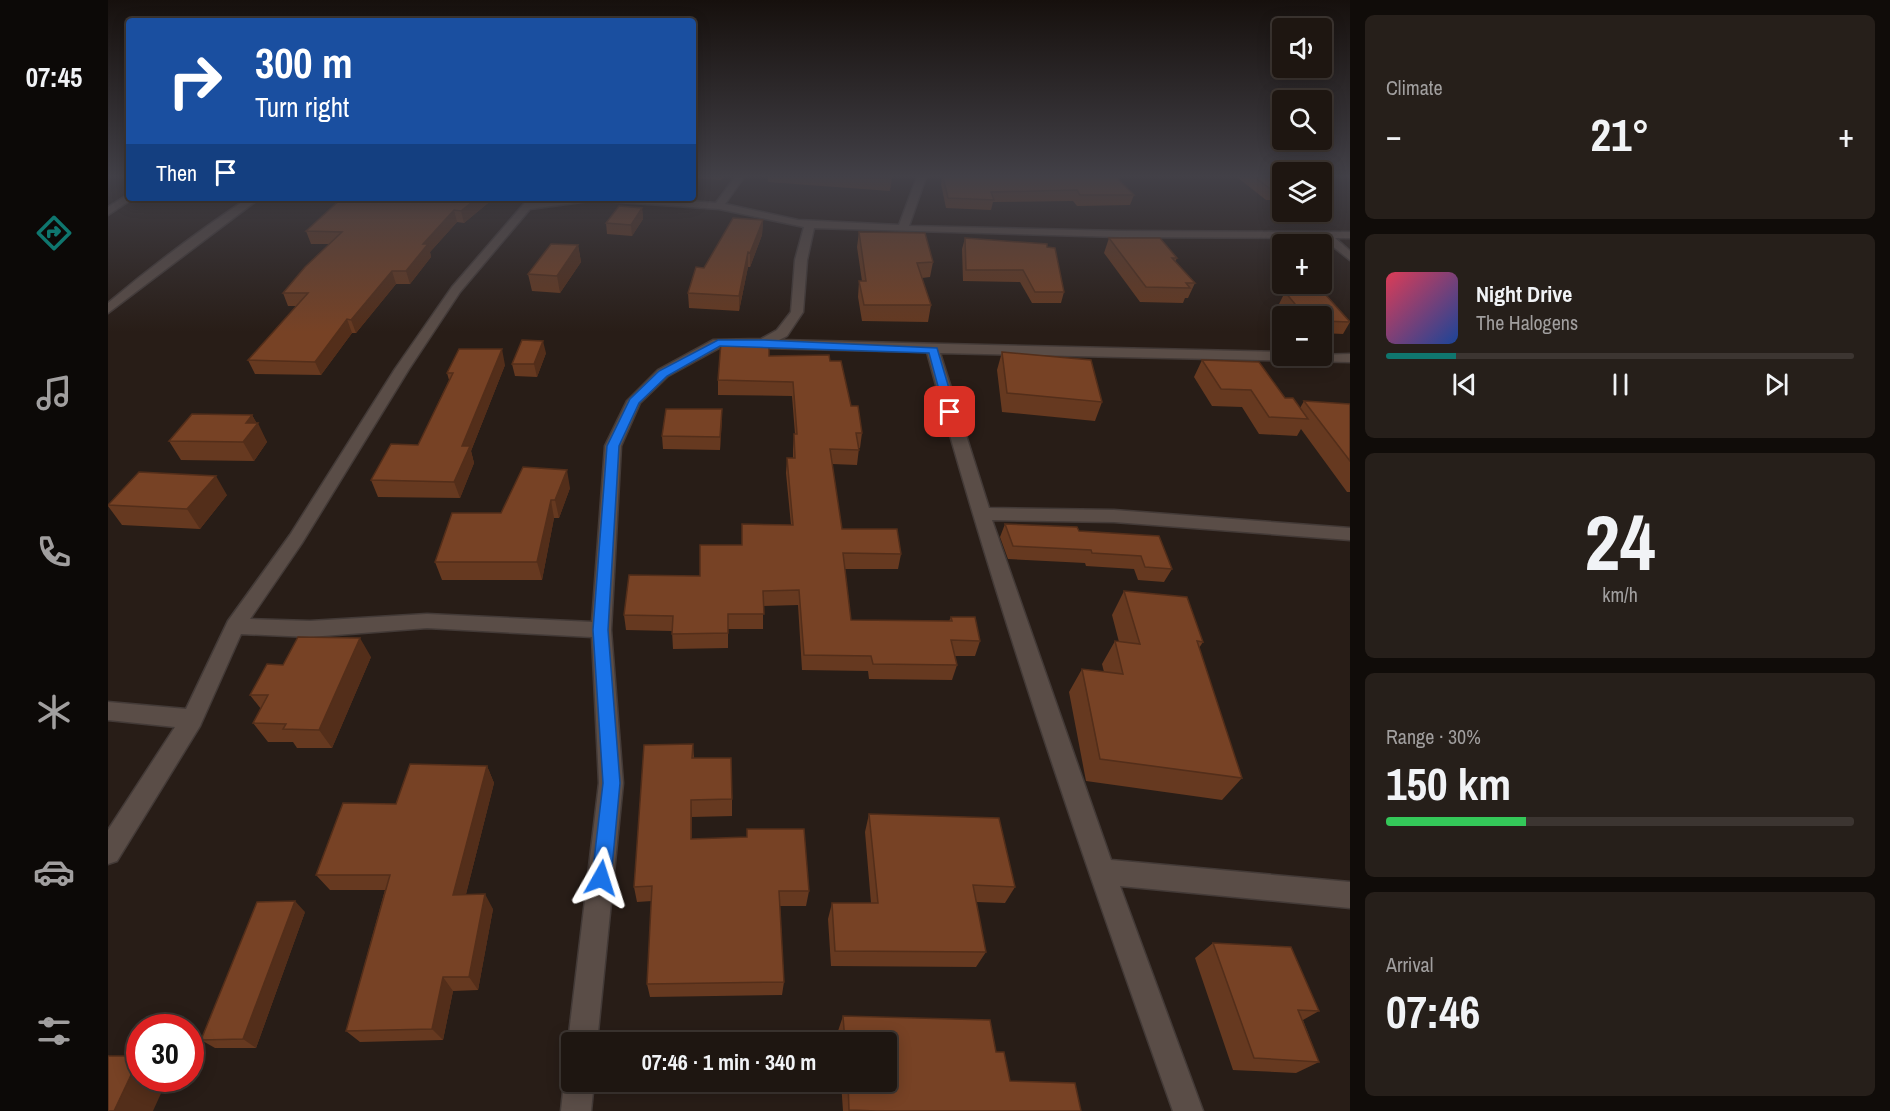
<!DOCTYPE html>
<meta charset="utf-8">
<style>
body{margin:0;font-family:"Archivo Narrow",sans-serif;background:#261f1a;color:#f1f3f6;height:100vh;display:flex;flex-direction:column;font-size:22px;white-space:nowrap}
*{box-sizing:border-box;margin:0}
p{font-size:20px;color:#a19f9f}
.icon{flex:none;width:33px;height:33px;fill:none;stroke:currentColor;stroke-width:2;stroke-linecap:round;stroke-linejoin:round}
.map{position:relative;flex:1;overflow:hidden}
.details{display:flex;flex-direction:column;gap:15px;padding:15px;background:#100c09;width:540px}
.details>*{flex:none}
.guide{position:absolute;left:18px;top:18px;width:570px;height:183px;border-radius:6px;box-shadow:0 3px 15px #0003,0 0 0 2px #3c3531;background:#1a4fa0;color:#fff;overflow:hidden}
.fabs{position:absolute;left:1164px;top:18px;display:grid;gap:12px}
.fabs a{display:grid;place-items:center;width:60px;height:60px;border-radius:6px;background:#1e1611;box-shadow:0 3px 15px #0003,0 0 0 2px #3c3531;font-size:30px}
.speed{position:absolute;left:18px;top:1014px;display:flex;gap:12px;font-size:30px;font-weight:700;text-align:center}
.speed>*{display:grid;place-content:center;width:78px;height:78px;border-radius:50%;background:#1e1611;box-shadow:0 3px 15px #0003,0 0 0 2px #3c3531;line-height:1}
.speed .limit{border:9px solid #d22;background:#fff;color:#111}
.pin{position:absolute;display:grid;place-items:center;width:51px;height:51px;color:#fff;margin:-26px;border-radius:12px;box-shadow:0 3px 9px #0006}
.me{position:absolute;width:66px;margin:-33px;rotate:6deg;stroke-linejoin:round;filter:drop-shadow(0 0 4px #0008)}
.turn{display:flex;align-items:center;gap:21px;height:126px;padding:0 30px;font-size:27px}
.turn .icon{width:78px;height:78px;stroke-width:2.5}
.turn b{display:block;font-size:42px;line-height:51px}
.then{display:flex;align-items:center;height:57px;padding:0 30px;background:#0003;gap:12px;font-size:22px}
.big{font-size:45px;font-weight:700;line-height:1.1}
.details .widget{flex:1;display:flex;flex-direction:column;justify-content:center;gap:9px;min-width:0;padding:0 21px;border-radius:9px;background:#261f1a}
.details .dial{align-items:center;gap:0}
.dial b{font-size:78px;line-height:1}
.song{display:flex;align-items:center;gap:18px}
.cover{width:72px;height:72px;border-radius:9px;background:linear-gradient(135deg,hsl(350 70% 55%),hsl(220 70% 35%))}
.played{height:6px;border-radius:3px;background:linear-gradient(90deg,#0f766e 15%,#3c3531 15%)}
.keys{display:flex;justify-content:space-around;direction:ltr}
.heat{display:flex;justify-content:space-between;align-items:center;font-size:33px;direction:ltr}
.charge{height:9px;border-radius:4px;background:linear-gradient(90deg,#34c759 30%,#3c3531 0)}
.trip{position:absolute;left:453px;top:1032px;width:336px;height:60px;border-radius:6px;background:#1e1611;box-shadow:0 3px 15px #0003,0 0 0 2px #3c3531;font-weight:700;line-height:60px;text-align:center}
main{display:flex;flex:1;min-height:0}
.menu{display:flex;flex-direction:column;width:108px;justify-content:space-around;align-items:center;background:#0c0907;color:#a19f9f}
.menu .icon{width:42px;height:42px}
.menu .selected{color:#0f766e}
.menu b{font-size:27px;color:#f1f3f6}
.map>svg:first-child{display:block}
</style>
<main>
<nav class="menu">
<b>07:45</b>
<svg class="icon selected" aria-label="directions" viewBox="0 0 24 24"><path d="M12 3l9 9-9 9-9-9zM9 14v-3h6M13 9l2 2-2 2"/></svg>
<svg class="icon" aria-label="music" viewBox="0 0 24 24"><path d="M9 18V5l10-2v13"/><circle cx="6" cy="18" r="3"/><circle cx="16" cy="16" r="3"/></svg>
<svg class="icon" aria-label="phone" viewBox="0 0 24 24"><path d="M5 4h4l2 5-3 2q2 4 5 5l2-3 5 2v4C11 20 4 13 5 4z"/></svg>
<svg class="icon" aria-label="climate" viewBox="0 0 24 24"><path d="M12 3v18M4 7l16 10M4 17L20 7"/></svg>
<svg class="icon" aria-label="car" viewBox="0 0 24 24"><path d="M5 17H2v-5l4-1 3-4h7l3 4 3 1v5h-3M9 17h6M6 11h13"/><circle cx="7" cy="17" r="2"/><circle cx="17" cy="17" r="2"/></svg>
<svg class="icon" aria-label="filters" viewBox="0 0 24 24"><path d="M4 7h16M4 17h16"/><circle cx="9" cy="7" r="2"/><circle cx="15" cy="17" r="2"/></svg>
</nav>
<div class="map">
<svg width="1242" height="1111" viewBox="0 0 1242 1111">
<rect width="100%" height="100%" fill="#281d17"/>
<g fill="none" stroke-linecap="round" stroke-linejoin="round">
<defs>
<path id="minor" d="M 627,177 L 636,177 L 617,204 L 690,220 L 791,225 L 809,177 L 818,177 L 801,226 L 1011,231 L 1242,232 L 1242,238 L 1227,238 L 1242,251 L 1242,260 L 1214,238 L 1011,237 L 706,228 L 699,260 L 695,312 L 679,336 L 671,340 L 1174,352 L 1174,356 L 1242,354 L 1242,362 L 832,353 L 881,508 L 1006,510 L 1242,528 L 1242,540 L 1006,522 L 884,520 L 1003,860 L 1242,882 L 1242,908 L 1012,886 L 1095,1111 L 1065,1111 C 976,861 888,609 819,352 L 613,347 L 560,376 L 532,403 L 513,446 L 503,630 L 515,783 L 489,1042 L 464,1042 L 464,1049 L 460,1042 L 491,783 L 484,637 L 319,628 L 202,637 L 133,634 L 92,726 L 9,861 L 0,864 L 0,830 L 67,727 L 0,720 L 0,702 L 78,709 L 120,621 L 182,535 L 287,369 L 344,287 L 421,198 L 431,198 L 428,202 L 458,198 L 486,198 L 481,201 L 422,209 L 352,292 L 301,369 L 194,543 L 142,619 L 202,621 L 319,614 L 484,622 L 497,446 L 519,401 L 550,370 L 605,340 L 653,339 L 669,330 L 683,312 L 687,260 L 696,227 L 611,209 L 497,201 L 492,198 L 539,198 L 608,203 Z
M 21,194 L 21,198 L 24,199 L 0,215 L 0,207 Z
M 140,198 L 152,198 L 0,313 L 0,303 C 45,265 92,230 140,198 Z
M 464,1070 L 464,1082 L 486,1082 L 483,1111 L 453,1111 L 456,1082 L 460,1071 Z"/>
</defs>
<use href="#minor" stroke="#433a37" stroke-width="3"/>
<use href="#minor" fill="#5a4d47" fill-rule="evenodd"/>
</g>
<path fill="#663920" d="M 585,177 L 617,177 L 612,180 L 585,178 Z
M 660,177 L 784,177 L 782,191 L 660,182 Z
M 834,177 L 1008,177 L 1026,195 L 1022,205 L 969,206 L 965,201 L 885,202 L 883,210 L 838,208 L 833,184 Z
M 1129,177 L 1174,177 L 1174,200 L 1158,200 Z
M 234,198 L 386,198 L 356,223 L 349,222 L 322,252 L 323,257 L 302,284 L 288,284 L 248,333 L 244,333 L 213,375 L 147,374 L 140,360 L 189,306 L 180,306 L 175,293 L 221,244 L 203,244 L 198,231 Z
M 534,208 L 535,219 L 524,236 L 499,234 L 498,223 Z
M 655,220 L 654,235 L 642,267 L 640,267 L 631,311 L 581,308 L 580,293 L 596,268 Z
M 751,232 L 825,262 L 822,277 L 814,278 L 823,305 L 820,322 L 754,321 L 750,297 L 751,281 L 754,281 L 749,247 Z
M 857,238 L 939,247 L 956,292 L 953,303 L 924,303 L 912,282 L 855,281 L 854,249 Z
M 1001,238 L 1069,258 L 1067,262 L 1087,283 L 1080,298 L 1077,298 L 1075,303 L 1032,302 L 996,253 Z
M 470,245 L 473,262 L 452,293 L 424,291 L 420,274 Z
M 1177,292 L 1242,322 L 1235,334 L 1214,333 L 1214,316 L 1181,316 L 1171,304 Z
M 894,352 L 994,402 L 987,421 L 894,412 L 889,370 Z
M 438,353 L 429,377 L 407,376 L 404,364 Z
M 661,356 L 722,361 L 754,433 L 752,448 L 751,448 L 749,465 L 724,464 L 734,529 L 793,554 L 790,569 L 737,569 L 743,620 L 841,621 L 843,617 L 872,641 L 867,656 L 847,656 L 849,665 L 844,680 L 761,679 L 760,671 L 694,670 L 690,605 L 655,606 L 655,629 L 620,629 L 620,648 L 565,649 L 564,631 L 518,630 L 516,615 L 592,576 L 634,545 L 634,524 L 683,525 L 678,473 L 679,458 L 685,458 L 685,449 L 686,434 L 687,434 L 684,396 L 610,395 L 610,380 Z
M 1094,360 L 1177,398 L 1192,408 L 1196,401 L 1242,404 L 1242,492 L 1239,492 L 1193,429 L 1189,436 L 1151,434 L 1134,407 L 1104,406 L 1086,377 Z
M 397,365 L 363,451 L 366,463 L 352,498 L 270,497 L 263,480 L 310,445 L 341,380 L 339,373 Z
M 614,409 L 612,450 L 555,449 L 554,436 Z
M 144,415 L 159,442 L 146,461 L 73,460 L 61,441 Z
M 462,488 L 451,518 L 446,518 L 434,580 L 334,580 L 327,562 L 393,513 Z
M 119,495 L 92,529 L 14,525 L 0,506 L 0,505 Z
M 897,524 L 971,531 L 1051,536 L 1064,569 L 1056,582 L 1030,580 L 1026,569 L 978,566 L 977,563 L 900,559 L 892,537 Z
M 1016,591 L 1095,642 L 1091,648 L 1134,778 L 1114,800 L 978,781 L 961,692 L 974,669 L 996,672 L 994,664 L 1007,641 L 1011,642 L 1004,615 Z
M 263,657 L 224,748 L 189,748 L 185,742 L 160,742 L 145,723 L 153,709 L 142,695 L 175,665 Z
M 585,744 L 586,758 L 624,799 L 624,816 L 584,817 L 584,839 L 701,891 L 698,906 L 672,906 L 676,982 L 674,995 L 542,997 L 539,984 L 544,901 L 529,902 L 526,887 Z
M 379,766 L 386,783 L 358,894 L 385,909 L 370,990 L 345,991 L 335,1040 L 252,1042 L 238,1031 L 277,890 L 222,890 L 208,875 L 288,804 Z
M 761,814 L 907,887 L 897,903 L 868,902 L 878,952 L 868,967 L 723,966 L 720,919 L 724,903 L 763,903 L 757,832 Z
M 197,912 L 148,1048 L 107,1048 L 93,1040 Z
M 1105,943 L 1211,1011 L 1195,1020 L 1211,1062 L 1188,1073 L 1125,1070 L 1087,958 Z
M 735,1016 L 888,1052 L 902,1081 L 973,1111 L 735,1111 L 733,1082 L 778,1082 L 778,1042 L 731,1042 L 730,1031 Z"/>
<path fill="#532e1a" d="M 369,198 L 386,198 L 356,223 L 353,211 Z
M 534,208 L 535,219 L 524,236 L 523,225 Z
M 346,210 L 349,222 L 322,252 L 323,257 L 302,284 L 298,271 L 315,244 Z
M 655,220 L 654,235 L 642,267 L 642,253 Z
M 470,245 L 473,262 L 452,293 L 449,276 Z
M 640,252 L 640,267 L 631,311 L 631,296 Z
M 284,271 L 288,284 L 248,333 L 243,320 Z
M 239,319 L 244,333 L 213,375 L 207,362 Z
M 435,341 L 438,353 L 429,377 L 426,364 Z
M 394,349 L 397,365 L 363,451 L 366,463 L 352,498 L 346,482 L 354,446 Z
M 614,409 L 614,422 L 612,450 L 612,437 Z
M 144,415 L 149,424 L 150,423 L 159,442 L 146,461 L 135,442 L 138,423 Z
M 459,470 L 462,488 L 451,518 L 447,500 Z
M 108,476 L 119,495 L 92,529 L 79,509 Z
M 443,500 L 446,518 L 434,580 L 429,562 Z
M 252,638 L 263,657 L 224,748 L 211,730 Z
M 379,766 L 386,783 L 354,910 L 345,895 Z
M 583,800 L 584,817 L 584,855 L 583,839 Z
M 377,894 L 385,909 L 370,990 L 361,977 Z
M 187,901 L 197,912 L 148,1048 L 135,1039 Z
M 335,977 L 345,991 L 335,1040 L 324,1029 Z
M 32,1057 L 32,1078 L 60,1078 L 45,1111 L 6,1111 Z"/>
<path fill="#774225" stroke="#532e1a" stroke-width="1.5" d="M 746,177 L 784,177 L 783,179 Z
M 835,177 L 1008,177 L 1026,195 L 972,195 L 969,190 L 883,192 L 886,200 L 840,198 Z
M 1146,177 L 1174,177 L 1174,189 L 1163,189 Z
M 234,198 L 369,198 L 353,211 L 346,210 L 315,244 L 320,244 L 298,271 L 284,271 L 243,320 L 239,319 L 207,362 L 140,360 L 200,293 L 175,293 L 197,267 L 234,232 L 198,231 Z
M 511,206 L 534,208 L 523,225 L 498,223 Z
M 625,218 L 655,220 L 642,253 L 640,252 L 631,296 L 580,293 L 588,267 L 596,268 Z
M 751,232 L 817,233 L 825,262 L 809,263 L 823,305 L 756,305 L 751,281 L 758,281 Z
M 857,238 L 939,244 L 939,247 L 947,248 L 956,292 L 927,292 L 915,270 L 858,270 Z
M 1001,238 L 1052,238 L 1069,258 L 1064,258 L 1087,283 L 1078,283 L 1082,288 L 1038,287 Z
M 443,244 L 470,245 L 449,276 L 420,274 Z
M 1177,292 L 1217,294 L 1242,322 L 1214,321 L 1214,316 L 1197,316 Z
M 414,340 L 435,341 L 426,364 L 404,364 Z
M 613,342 L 661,343 L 661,356 L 721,355 L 722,361 L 733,361 L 743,406 L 750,406 L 754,433 L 748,433 L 751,450 L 722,449 L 734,529 L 789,529 L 793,554 L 735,553 L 743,620 L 844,621 L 843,617 L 867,617 L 872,641 L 843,640 L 849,665 L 765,664 L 763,656 L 696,655 L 691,590 L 655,591 L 656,614 L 620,614 L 620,633 L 564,634 L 565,616 L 516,615 L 521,575 L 592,576 L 592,545 L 634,545 L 634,524 L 685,525 L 679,458 L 687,458 L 686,434 L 689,434 L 685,382 L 610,380 Z
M 351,349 L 394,349 L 354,446 L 362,446 L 346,482 L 263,480 L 283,444 L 310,445 L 345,373 L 339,373 Z
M 894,352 L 983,360 L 994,402 L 899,393 Z
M 1094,360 L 1151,362 L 1177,398 L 1185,398 L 1200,419 L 1161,417 L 1143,390 L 1113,389 Z
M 1196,401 L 1242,404 L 1242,461 Z
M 558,409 L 614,409 L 612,437 L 554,436 Z
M 84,414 L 144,415 L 138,423 L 150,423 L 135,442 L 61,441 Z
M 415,467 L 459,470 L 447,500 L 443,500 L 429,562 L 327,562 L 344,513 L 393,513 Z
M 31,472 L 108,476 L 79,509 L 0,505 Z
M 897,524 L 969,527 L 971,531 L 1051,536 L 1064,569 L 1037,567 L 1033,556 L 984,553 L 983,550 L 905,546 Z
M 1016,591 L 1079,597 L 1095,642 L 1089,641 L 1134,778 L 992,759 L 974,669 L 1015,674 L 1007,641 L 1032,644 Z
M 190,637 L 252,638 L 211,730 L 175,729 L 178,724 L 145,723 L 160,695 L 142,695 L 159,664 L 175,665 Z
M 585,744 L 584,758 L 623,758 L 624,799 L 583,800 L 583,839 L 639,837 L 639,829 L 696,829 L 701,891 L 671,891 L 676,982 L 539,984 L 544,886 L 526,887 L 536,745 Z
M 302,764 L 379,766 L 345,895 L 377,894 L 361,977 L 335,977 L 324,1029 L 238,1031 L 282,875 L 208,875 L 235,803 L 288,804 Z
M 761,814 L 891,818 L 907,887 L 865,885 L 878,952 L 727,951 L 724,903 L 770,903 Z
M 187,901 L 135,1039 L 93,1040 L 149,902 Z
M 1105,943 L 1183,947 L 1211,1011 L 1190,1010 L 1211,1062 L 1146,1058 Z
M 735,1016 L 882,1020 L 888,1052 L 896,1052 L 902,1081 L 967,1083 L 973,1111 L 769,1111 L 741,1110 L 740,1082 L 778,1082 L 778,1042 L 737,1042 Z
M 0,1056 L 32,1056 L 6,1111 L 0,1111 Z"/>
<linearGradient id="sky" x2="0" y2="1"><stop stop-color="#16100d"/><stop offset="0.53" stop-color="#424047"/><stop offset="1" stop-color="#424047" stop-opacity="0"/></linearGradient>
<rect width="1242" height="332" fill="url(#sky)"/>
<path fill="#1a73e8" stroke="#114b97" stroke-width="1.5" d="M 610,340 L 656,340 L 829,348 L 848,412 L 842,415 L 837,412 L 821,353 L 612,346 L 559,376 L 531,403 L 511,446 L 500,630 L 512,783 L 503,878 L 500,884 L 493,887 L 486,884 L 484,878 L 495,783 L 485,630 L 499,446 L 522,399 L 551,371 Z"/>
</svg>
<div class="fabs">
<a><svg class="icon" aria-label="sound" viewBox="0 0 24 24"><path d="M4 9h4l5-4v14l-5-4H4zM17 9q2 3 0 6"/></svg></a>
<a><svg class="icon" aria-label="search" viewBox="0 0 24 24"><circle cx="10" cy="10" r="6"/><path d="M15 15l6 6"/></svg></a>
<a><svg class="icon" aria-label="layers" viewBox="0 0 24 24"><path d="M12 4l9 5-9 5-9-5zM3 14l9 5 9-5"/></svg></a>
<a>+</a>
<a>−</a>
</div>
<div class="speed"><div class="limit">30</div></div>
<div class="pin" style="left:842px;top:412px;background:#d93025"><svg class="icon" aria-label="arrive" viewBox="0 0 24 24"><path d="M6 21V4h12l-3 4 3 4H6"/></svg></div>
<svg class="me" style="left:493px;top:878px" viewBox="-20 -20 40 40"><path d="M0-17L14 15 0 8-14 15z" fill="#1a73e8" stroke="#fff" stroke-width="4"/></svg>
<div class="trip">07:46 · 1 min · 340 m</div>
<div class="guide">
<div class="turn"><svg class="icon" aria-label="right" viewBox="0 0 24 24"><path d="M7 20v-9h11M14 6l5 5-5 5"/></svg><div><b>300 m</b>Turn right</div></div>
<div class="then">Then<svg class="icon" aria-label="arrive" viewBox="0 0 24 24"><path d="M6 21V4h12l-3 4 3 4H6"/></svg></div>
</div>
</div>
<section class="details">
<div class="widget"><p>Climate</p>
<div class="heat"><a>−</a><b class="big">21°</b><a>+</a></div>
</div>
<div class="widget">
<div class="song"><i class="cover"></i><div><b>Night Drive</b><p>The Halogens</p></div></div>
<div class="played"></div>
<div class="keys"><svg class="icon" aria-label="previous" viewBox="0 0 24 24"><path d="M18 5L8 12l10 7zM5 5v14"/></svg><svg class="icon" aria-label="pause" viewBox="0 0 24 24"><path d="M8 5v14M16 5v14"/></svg><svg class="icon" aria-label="next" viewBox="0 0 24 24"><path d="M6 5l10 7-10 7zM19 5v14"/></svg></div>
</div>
<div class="widget dial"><b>24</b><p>km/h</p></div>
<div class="widget"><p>Range · 30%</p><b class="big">150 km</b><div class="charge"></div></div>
<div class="widget"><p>Arrival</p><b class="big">07:46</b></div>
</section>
</main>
